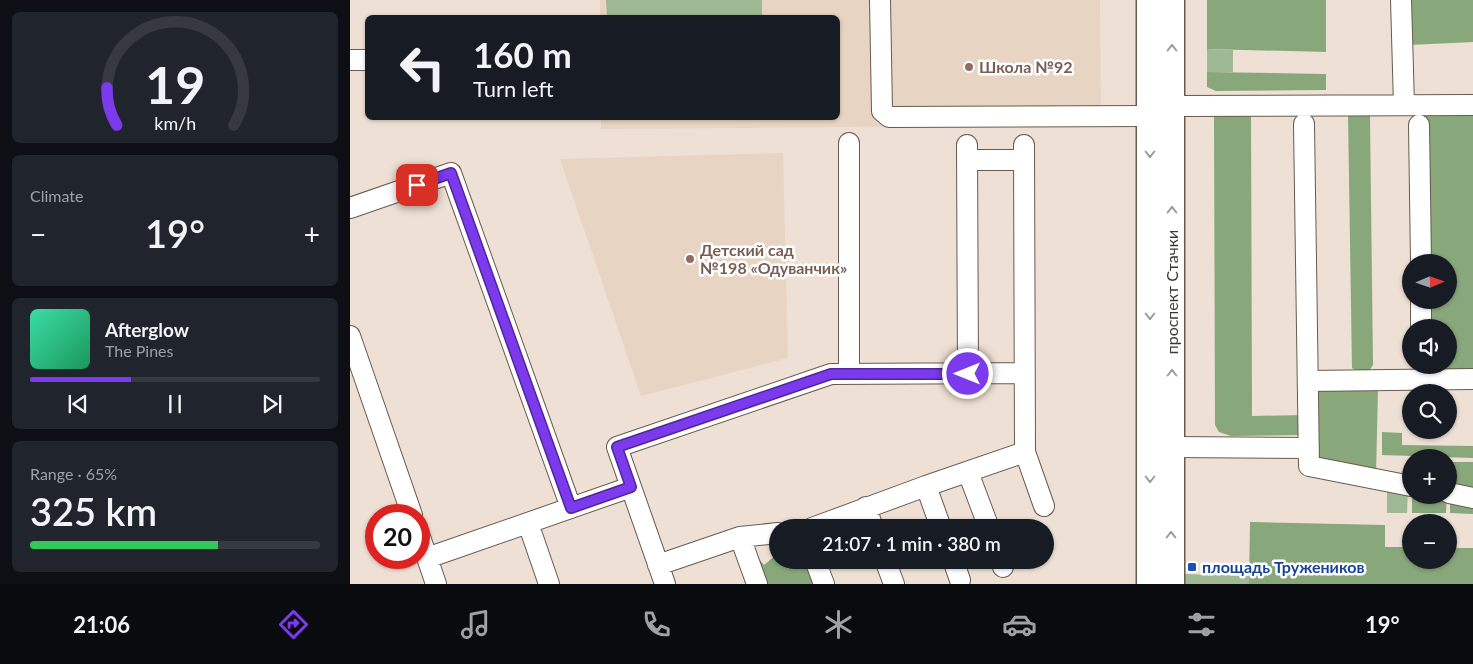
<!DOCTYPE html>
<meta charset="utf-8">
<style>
body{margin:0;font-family:Lato,sans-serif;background:#20242c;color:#f1f3f6;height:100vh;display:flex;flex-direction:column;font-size:19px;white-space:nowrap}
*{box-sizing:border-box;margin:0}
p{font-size:16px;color:#9ea1a6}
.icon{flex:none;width:28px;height:28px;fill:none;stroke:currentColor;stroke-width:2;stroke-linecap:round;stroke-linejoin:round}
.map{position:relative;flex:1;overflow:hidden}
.drawer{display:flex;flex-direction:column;gap:12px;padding:12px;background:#0d0f14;width:350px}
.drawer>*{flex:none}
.guide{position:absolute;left:15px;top:15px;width:475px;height:105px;border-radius:8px;box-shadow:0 1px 4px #0004;background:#171b24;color:#f1f3f6;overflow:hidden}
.needle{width:32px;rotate:88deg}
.tools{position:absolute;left:1052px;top:254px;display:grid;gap:10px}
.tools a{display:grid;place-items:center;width:55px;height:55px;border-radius:50%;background:#171b24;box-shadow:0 1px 4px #0004;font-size:25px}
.speed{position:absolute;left:15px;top:504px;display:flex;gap:10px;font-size:25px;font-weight:700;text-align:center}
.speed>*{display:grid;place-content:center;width:65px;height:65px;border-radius:50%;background:#171b24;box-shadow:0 1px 4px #0004;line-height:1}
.speed .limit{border:8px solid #d22;background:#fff;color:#111}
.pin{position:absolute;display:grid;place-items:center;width:42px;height:42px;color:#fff;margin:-21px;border-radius:10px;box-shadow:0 2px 8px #0006}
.me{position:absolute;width:55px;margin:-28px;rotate:270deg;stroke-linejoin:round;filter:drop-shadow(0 0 4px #0008)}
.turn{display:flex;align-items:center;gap:18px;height:105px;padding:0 25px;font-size:22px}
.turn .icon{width:65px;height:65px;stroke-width:2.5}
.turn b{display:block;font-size:35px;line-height:42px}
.big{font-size:38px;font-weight:600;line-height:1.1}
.drawer .widget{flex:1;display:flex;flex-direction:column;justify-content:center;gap:8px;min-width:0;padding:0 18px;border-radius:8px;background:#20242c}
.drawer .dial{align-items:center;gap:0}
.dial svg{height:130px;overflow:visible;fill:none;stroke:#363941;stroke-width:7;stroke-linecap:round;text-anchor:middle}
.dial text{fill:#f1f3f6;stroke:none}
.song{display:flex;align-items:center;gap:15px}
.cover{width:60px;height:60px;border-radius:8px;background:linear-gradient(135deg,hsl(160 70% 55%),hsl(150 70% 35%))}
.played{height:5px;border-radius:2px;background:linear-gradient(90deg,#7c3aed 35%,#363941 35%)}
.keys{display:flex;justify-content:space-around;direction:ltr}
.heat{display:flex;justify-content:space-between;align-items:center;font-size:28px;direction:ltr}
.charge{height:8px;border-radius:4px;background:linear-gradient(90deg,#34c759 65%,#363941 0)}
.trip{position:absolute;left:419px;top:519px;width:285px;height:50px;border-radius:25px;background:#171b24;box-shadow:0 1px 4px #0004;font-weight:600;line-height:50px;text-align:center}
.tab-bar{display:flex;height:80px;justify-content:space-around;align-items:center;background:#090b0e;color:#9ea1a6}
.tab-bar .icon{width:35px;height:35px}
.tab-bar .current{color:#7c3aed}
.tab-bar b{font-size:22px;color:#f1f3f6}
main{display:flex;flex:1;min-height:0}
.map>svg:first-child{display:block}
</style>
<main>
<section class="drawer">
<div class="widget dial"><svg viewBox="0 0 100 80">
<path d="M14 69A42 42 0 1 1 86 69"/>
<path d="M14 69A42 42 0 0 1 8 46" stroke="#7c3aed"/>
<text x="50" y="56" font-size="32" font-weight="700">19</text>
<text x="50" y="72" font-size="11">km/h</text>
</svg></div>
<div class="widget"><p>Climate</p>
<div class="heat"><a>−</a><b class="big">19°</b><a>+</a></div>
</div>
<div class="widget">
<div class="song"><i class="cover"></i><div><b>Afterglow</b><p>The Pines</p></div></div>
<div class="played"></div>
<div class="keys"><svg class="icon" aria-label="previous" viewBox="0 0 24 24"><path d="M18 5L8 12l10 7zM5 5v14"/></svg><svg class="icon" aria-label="pause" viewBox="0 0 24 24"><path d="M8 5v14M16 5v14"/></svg><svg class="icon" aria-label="next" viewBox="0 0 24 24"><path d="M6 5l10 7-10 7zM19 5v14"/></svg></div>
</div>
<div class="widget"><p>Range · 65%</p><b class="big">325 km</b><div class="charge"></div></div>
</section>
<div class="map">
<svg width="1123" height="584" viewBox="0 0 1123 584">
<rect width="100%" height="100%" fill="#eee0d4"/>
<path fill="#e8d4c3" d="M 250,0 L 750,0 L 751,125 L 251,129 L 251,118 L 488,118 L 488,18 L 250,17 Z
M 433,153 L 438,358 L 291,396 L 210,159 Z"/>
<path fill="#9eb993" d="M 256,0 L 412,0 L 412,17 L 257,17 Z
M 857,49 L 883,50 L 883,72 L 857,72 Z
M 1037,484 L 1058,488 L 1057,513 L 1037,513 Z
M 833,574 L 1123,582 L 1123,584 L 833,584 Z"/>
<path fill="#88a77b" d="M 857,0 L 976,0 L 976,52 L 857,49 Z
M 1056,0 L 1123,0 L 1123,42 L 1059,45 Z
M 857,72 L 976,74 L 976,90 L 866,91 L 857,87 Z
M 864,110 L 901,111 L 902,416 L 954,415 L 954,435 L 881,436 L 869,432 L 865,425 Z
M 1123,111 L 1123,372 L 1077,371 L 1074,369 L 1074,365 L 1099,365 L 1099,328 L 1074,327 L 1074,300 L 1099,300 L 1099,262 L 1074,262 L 1073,116 L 1076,112 Z
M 998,114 L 1020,114 L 1020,118 L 1023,365 L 1019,371 L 1007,371 L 1002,368 Z
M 962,387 L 1028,388 L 1026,476 L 965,464 Z
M 1032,432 L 1052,433 L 1052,445 L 1123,446 L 1123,458 L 1032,455 Z
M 1099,462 L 1123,462 L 1123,493 L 1099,489 Z
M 1062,495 L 1097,495 L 1096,513 L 1062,513 Z
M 1100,496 L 1123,500 L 1123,514 L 1100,513 Z
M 900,522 L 1035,525 L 1035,547 L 1061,547 L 1061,560 L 1099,560 L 1099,548 L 1123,548 L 1123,584 L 899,584 Z
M 403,552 L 414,565 L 427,554 L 428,560 L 435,560 L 438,569 L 461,560 L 468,581 L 461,584 L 414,584 Z"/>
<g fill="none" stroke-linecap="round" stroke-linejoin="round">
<defs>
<path id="minor" d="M 530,0 L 532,111 L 539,117 L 800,116
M 1051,0 L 1054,105
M 0,60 L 18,60
M 822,106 L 1123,105
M 954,124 L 959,466 L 1061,486
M 1069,125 L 1071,262
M 617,145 L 618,373
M 674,145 L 675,452 L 694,506
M 617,160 L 674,160
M 0,208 L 101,173 L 221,508
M 1071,300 L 1071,328
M 0,336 L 62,515
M 499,373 L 499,143
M 958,381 L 1123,379
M 822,447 L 959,448
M 618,472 L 639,528
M 576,486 L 591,528
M 1099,493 L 1123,498
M 516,507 L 523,528
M 178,523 L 199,584
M 462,528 L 576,486 L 675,452
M 69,534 L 86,584
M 390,537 L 407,584
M 77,558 L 281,487
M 465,560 L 474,584
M 535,560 L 544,584
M 603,560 L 610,580
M 651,560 L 653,567
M 308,565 L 390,537 L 428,533
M 315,584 L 267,447 L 481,374 L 674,373"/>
<path id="major" d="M 800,0 L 800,584
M 821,584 L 821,0"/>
</defs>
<use href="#minor" stroke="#675b50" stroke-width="22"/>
<use href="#major" stroke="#675b50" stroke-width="29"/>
<use href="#minor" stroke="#fff" stroke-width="20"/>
<use href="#major" stroke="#fff" stroke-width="26"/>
</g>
<defs><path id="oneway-chevron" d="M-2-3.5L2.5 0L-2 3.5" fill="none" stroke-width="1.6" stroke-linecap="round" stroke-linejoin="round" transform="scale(1.25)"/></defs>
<g stroke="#9e9c99">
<use href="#oneway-chevron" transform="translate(822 48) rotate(-90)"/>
<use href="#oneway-chevron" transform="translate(800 154) rotate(90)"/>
<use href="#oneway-chevron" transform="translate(822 210) rotate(-90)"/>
<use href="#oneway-chevron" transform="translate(800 316) rotate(90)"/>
<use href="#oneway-chevron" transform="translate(822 373) rotate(-90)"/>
<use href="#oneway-chevron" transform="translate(800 479) rotate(90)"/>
<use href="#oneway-chevron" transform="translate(821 535) rotate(-90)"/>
</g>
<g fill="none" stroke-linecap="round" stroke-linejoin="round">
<defs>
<path id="route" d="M 67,185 L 101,173 L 221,508 L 281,487 L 267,447 L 481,374 L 618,374"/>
</defs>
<use href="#route" stroke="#51269a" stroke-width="12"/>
<use href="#route" stroke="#7c3aed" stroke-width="9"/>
</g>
<g fill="#8d6e63" stroke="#fff" stroke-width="2">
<circle cx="619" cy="67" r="5"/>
<circle cx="340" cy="259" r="5"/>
</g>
<rect fill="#1a4fb4" stroke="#fff" stroke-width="2" x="837" y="562" width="10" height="10" rx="2.5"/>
<g text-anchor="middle" stroke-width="5" stroke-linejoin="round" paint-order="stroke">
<g font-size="16" font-weight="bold" fill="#785e54" stroke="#fff" text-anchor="start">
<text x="629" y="73">Школа №92</text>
<text x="350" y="256">Детский сад<tspan x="350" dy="18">№198 «Одуванчик»</tspan></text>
</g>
<g font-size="16" fill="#3d3833" stroke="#fff">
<text transform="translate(822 292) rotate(-90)" y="6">проспект Стачки</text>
</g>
<g font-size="16" font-weight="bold" fill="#164399" stroke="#fff" text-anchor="start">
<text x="852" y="573">площадь Тружеников</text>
</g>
</g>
</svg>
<div class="tools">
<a><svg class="needle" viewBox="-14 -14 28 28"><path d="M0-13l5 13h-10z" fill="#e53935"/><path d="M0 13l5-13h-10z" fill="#9ea1a6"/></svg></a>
<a><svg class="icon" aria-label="sound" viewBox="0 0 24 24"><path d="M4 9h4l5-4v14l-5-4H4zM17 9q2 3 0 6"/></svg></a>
<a><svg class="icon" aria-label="search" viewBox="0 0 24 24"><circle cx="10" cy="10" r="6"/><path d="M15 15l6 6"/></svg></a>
<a>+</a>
<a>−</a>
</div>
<div class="speed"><div class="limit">20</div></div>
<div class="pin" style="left:67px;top:185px;background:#d93025"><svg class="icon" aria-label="arrive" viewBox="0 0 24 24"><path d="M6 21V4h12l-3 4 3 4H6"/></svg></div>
<svg class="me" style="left:618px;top:374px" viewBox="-20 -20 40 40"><circle r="17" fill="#7c3aed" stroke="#fff" stroke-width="3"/><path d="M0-11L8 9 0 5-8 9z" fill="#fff"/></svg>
<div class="trip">21:07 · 1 min · 380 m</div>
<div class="guide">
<div class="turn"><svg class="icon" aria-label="left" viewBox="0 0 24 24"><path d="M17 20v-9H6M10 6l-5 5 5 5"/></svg><div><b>160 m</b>Turn left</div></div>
</div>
</div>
</main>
<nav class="tab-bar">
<b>21:06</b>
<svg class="icon current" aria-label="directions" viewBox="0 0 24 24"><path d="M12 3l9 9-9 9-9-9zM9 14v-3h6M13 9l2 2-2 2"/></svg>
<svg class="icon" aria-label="music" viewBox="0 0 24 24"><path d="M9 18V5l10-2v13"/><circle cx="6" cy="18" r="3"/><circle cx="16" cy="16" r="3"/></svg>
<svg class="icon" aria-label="phone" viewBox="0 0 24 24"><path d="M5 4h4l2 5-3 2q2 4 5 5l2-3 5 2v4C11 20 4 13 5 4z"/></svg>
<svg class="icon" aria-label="climate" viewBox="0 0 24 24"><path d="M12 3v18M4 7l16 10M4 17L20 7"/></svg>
<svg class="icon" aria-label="car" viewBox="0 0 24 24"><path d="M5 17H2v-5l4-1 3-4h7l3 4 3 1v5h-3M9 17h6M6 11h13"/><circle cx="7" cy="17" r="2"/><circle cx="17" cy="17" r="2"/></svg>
<svg class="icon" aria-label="filters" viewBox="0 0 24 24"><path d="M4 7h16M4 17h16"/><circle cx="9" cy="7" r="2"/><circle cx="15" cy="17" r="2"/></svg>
<b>19°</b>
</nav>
